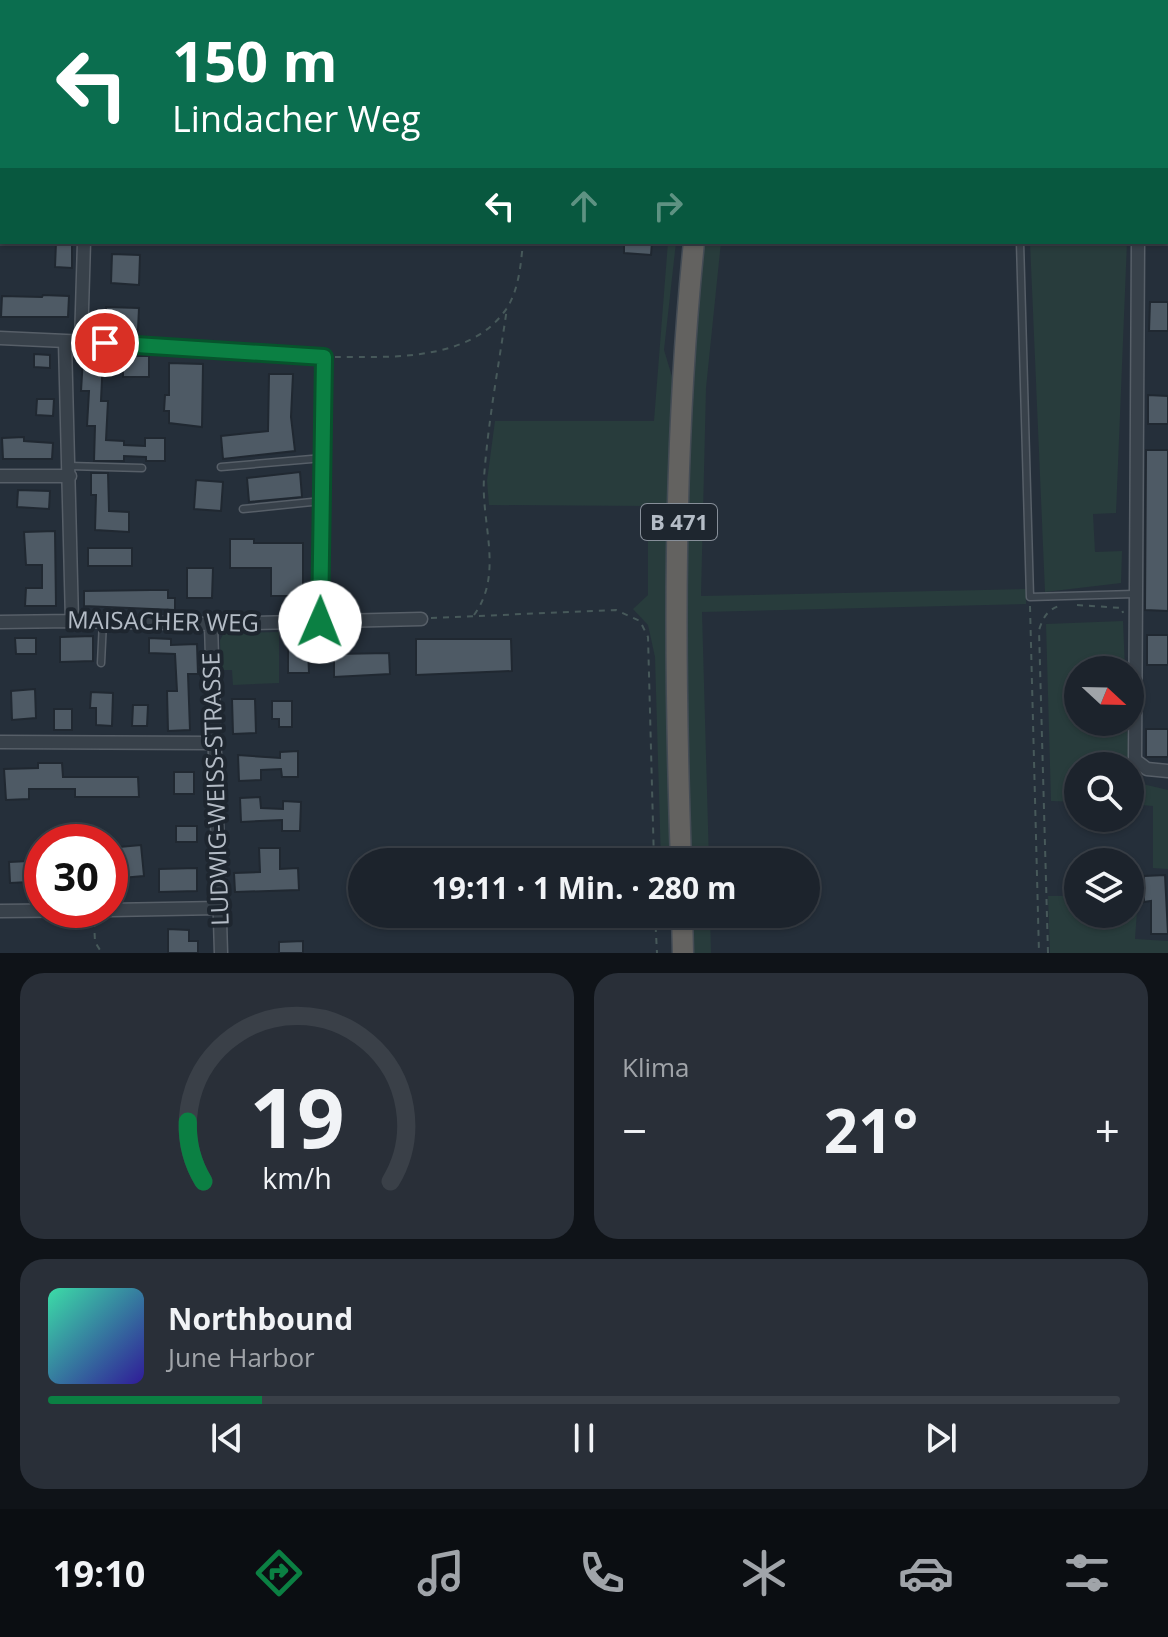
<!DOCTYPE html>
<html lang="de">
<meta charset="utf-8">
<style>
body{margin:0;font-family:"Open Sans",sans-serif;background:#292f38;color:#f1f3f6;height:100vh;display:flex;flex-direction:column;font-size:30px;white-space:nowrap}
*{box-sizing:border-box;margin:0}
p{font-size:26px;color:#a0a4a9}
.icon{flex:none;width:44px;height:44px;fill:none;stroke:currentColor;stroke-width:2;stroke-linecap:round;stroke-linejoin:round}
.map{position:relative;height:953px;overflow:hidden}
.drawer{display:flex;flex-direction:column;gap:20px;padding:20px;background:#0f1318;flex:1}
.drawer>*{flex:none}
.guide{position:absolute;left:0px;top:0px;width:1168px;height:244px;box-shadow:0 2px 6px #0004,0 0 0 2px #3a4048;background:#0b6e4f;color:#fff;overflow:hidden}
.needle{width:52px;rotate:112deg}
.controls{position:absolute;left:1064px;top:656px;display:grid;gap:16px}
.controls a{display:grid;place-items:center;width:80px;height:80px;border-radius:50%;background:#1c232c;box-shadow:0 2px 6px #0004,0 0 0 2px #3a4048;font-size:40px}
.speed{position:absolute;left:24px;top:824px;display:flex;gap:16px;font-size:40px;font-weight:700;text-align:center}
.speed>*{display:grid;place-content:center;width:104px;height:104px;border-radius:50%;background:#1c232c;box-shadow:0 2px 6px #0004,0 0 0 2px #3a4048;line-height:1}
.speed .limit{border:12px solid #d22;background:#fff;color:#111}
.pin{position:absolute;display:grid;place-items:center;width:68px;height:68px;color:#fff;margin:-34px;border:4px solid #fff;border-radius:50%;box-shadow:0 2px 8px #0007}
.me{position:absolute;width:88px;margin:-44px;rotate:1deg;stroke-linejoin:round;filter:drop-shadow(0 0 6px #0008)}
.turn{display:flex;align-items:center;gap:28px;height:168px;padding:0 40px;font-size:36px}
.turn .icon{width:104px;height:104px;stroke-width:2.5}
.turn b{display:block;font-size:56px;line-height:68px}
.lanes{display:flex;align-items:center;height:76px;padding:0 40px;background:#0003;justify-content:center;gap:40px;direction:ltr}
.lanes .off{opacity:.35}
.big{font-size:60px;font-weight:700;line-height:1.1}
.drawer .tile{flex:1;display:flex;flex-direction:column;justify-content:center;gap:12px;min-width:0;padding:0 28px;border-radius:24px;background:#292f38}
.drawer .dial{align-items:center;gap:0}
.dial svg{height:208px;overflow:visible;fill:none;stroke:#3a4048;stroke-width:7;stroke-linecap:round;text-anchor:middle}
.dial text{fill:#f1f3f6;stroke:none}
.song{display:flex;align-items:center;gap:24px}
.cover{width:96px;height:96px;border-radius:12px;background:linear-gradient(135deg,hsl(160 70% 55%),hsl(250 70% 35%))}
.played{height:8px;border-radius:4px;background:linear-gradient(90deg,#0b8043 20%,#3a4048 20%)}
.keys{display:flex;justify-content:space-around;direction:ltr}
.heat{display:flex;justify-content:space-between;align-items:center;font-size:44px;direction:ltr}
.drawer .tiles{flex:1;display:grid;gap:20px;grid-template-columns:1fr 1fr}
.tile:last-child{grid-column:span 2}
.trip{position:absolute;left:348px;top:848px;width:472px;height:80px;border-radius:40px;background:#1c232c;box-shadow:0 2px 6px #0004,0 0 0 2px #3a4048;font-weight:700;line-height:80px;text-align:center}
.tabs{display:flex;height:128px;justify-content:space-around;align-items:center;background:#0b0e12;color:#a0a4a9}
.tabs .icon{width:56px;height:56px}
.tabs .current{color:#0b8043}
.tabs b{font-size:36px;color:#f1f3f6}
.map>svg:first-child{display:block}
</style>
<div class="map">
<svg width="1168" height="953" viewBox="0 0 1168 953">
<rect width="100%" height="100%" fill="#252f3a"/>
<path fill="#283c3c" d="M 668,242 L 676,242 L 664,350 L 673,380 L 666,681 L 671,862 L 661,862 L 655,657 L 648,625 L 633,609 L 648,595 L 648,506 L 489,505 L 487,481 L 495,421 L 654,421 Z
M 700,242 L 721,242 L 706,388 L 701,596 L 1026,589 L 1026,604 L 702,612 L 709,862 L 687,862 C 683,655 685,449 700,242 Z
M 1030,242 L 1127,242 L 1116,513 L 1093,514 L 1095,552 L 1122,551 L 1121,583 L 1045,592 Z
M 1123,621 L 1125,670 L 1078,670 L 1078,722 L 1127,722 L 1129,766 L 1078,766 L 1078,802 L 1051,801 L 1046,624 Z
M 279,632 L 279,683 L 233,685 L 232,670 L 221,670 L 220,640 L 224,633 Z
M 1130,781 L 1168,790 L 1168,869 L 1153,868 L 1153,806 L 1130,804 Z
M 1048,896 L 1078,896 L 1078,914 L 1130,914 L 1130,896 L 1138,897 L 1135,939 L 1168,941 L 1168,953 L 1050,953 Z
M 688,914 L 710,914 L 711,953 L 689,953 Z"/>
<path fill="#4e5a65" stroke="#202831" stroke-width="2" d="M 56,242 L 72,242 L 72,268 L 55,267 Z
M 624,242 L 652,242 L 651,255 L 624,253 Z
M 112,254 L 140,255 L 139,285 L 111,283 Z
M 43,295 L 69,296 L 68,317 L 1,317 L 2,296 L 42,297 Z
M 1150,302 L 1168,302 L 1168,331 L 1149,331 Z
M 106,307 L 139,308 L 138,330 L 105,328 Z
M 34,354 L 50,355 L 50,368 L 34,367 Z
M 123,356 L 149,356 L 149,377 L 123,377 Z
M 83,358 L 103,358 L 101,401 L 108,401 L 106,440 L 124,441 L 124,445 L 145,446 L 145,438 L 165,438 L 165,461 L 146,461 L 146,457 L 124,456 L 124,461 L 94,461 L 95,426 L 87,426 L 89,391 L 81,391 Z
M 169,363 L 203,364 L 202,427 L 169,423 L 169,411 L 164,411 L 165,395 L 169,395 Z
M 269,374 L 293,374 L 291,417 L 295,451 L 223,459 L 221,436 L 268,431 Z
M 1148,395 L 1168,396 L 1168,424 L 1148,424 Z
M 37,399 L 54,399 L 53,416 L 36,415 Z
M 24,437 L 24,441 L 53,443 L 52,459 L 3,459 L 2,438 Z
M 1146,450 L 1168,450 L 1168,611 L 1145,610 Z
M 300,472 L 302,497 L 249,502 L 247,478 Z
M 91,473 L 108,473 L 109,511 L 129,512 L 129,532 L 95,530 L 96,495 L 91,495 Z
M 196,480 L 223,482 L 221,511 L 194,509 Z
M 18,490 L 50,491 L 49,509 L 17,507 Z
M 55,531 L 56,606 L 25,606 L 26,588 L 42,588 L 42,565 L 26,565 L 24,532 Z
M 230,539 L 254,539 L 254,543 L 303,543 L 303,596 L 271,596 L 271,568 L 230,568 Z
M 88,548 L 132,548 L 132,566 L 88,566 Z
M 187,568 L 213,568 L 212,598 L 187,598 Z
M 151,590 L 168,590 L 168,598 L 175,598 L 175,610 L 84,606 L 84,591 Z
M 1147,635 L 1168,635 L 1168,665 L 1147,665 Z
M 93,636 L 93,661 L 60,662 L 60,637 Z
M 15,638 L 36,638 L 36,654 L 16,654 Z
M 149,638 L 171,639 L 171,645 L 197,644 L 198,674 L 188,674 L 190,730 L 168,731 L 167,691 L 177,691 L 175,654 L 149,653 Z
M 416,639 L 511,639 L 512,671 L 416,675 Z
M 308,647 L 309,673 L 288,673 L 288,648 Z
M 389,653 L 390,674 L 334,677 L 334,654 Z
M 35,689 L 36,718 L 12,720 L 11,691 Z
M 91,692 L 113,693 L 112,726 L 96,725 L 96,708 L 90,708 Z
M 232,699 L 255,699 L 256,733 L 233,734 Z
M 272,701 L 292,701 L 292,727 L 279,727 L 279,719 L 272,719 Z
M 133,705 L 148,705 L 147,726 L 132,726 Z
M 54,709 L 72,709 L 72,730 L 54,730 Z
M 1146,729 L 1168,729 L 1168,757 L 1146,757 Z
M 298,751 L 298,777 L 282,777 L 281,769 L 261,770 L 261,780 L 239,781 L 238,755 L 280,758 L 280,752 Z
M 38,763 L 62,763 L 63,777 L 138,777 L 139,797 L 75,797 L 75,789 L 29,789 L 29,799 L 6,800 L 4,769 L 38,768 Z
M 174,772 L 194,772 L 194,794 L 174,794 Z
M 260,797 L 261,808 L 283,809 L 283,801 L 301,802 L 300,831 L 282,831 L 282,820 L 241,822 L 240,798 Z
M 176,826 L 197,826 L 197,842 L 176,842 Z
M 141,845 L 144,876 L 121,878 L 119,847 Z
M 259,848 L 280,848 L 280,869 L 298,868 L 299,890 L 235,892 L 234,873 L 260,872 Z
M 29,861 L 30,882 L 10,883 L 9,862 Z
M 197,868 L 197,891 L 159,892 L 159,869 Z
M 1165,875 L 1168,934 L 1151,934 L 1151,901 L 1144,902 L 1144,876 Z
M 168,929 L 189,930 L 189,941 L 198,941 L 198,953 L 168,953 Z
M 303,941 L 303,953 L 279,953 L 279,942 Z"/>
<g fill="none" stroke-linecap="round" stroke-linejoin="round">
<defs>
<path id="service" d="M 1008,0 L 1008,2
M 1020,242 L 1030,597 L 1134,594
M 69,466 L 142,468
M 221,467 L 323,458
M 243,509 L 322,501
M 101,663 L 103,621"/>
<path id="minor" d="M 94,2 L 94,0
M 0,101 L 2,101
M 1166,124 L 1168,119
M 0,197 L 2,197
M 1166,201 L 1168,201
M 1138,242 L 1135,760 L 1147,769 L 1168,771
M 0,338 L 153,345 L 324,357 L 320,622
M 65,342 L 72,621
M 81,343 L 84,242
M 0,476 L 70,476
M 0,622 L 72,621 L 211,624 L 421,619
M 211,624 L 221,953
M 0,742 L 214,743
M 110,910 L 219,908
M 0,911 L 106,910"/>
<path id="trunk" d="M 593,2 L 593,0
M 719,2 L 719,0
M 681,862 C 674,656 673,448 694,242
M 682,914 L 683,953"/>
</defs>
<use href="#service" stroke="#575f68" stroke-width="9"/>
<use href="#minor" stroke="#575f68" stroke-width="15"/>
<use href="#trunk" stroke="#444c55" stroke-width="23"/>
<path stroke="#47595a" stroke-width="2" stroke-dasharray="6 6" stroke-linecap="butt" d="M 33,0 L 33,2
M 545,2 L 546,0
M 1166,60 L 1168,59
M 335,357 C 391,357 471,362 507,308 C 519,289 521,263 523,242
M 1077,605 L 1122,608 L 1123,613
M 1030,606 L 1039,953
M 474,615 C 504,574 481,524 484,478 C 488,421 499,364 507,308
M 431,618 L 616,610 L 640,621 L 648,637 L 654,862
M 655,914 L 657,953
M 94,921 L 95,942 L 100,950
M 1048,953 L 1039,630 C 1043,618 1047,610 1059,606"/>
<use href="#service" stroke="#38414a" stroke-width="6"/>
<use href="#minor" stroke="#38414a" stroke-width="12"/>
<use href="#trunk" stroke="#636260" stroke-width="20"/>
</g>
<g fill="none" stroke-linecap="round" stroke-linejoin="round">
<defs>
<path id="route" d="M 105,343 L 324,357 L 320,622"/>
</defs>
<use href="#route" stroke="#07532c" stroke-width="20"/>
<use href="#route" stroke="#0b8043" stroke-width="14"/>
</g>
<g text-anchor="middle" stroke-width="8" stroke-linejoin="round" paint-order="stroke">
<rect fill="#1e262f" stroke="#878f99" stroke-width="2" x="641" y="504" width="76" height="36" rx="6"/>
<g font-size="22" font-weight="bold" fill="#b4bcc6">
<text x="679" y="530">B 471</text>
</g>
<g font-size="24" fill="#b4bcc6" stroke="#1e262f">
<text transform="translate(163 622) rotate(1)" y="8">MAISACHER WEG</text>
<text transform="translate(216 789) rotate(-92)" y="8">LUDWIG-WEISS-STRASSE</text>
</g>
</g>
</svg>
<div class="controls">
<a><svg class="needle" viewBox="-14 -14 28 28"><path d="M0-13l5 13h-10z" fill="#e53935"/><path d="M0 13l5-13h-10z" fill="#a0a4a9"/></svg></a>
<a><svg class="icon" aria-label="search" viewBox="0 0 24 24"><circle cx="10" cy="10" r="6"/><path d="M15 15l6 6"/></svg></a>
<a><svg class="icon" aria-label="layers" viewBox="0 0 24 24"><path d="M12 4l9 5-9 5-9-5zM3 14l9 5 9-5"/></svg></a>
</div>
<div class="speed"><div class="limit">30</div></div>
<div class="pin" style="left:105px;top:343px;background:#d93025"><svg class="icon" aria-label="arrive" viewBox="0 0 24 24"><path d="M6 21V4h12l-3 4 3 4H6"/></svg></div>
<svg class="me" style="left:320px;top:622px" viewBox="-20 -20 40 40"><circle r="19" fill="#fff"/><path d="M0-13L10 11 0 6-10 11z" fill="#0b8043"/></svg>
<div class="trip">19:11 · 1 Min. · 280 m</div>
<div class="guide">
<div class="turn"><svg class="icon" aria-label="left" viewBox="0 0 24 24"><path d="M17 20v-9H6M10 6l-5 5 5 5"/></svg><div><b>150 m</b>Lindacher Weg</div></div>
<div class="lanes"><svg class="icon" aria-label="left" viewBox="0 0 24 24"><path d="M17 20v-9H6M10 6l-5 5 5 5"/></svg><svg class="icon off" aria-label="ahead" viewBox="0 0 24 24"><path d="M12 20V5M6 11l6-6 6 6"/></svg><svg class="icon off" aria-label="right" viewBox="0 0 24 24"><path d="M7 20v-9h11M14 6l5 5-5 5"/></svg></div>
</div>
</div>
<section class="drawer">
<div class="tiles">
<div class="tile dial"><svg viewBox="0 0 100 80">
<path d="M14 69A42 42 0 1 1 86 69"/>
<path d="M14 69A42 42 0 0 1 8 46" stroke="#0b8043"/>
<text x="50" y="56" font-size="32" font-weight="700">19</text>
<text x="50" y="72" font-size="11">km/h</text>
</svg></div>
<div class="tile"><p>Klima</p>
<div class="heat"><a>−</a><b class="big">21°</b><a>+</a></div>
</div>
<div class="tile">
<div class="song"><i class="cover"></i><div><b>Northbound</b><p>June Harbor</p></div></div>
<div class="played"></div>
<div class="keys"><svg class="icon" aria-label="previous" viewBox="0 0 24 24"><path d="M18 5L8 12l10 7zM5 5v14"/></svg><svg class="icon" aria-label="pause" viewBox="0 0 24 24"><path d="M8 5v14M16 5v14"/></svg><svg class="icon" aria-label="next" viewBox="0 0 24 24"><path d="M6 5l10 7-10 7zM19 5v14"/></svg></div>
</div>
</div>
</section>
<nav class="tabs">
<b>19:10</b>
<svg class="icon current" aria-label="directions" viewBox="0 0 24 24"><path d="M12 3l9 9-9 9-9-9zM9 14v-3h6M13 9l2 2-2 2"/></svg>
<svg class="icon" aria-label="music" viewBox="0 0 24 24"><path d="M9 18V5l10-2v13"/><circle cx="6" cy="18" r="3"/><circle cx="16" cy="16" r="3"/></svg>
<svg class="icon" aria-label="phone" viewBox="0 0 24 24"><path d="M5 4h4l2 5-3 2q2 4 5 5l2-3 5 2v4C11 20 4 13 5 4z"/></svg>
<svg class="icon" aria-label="climate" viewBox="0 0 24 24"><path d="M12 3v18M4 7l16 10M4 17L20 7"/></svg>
<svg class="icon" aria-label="car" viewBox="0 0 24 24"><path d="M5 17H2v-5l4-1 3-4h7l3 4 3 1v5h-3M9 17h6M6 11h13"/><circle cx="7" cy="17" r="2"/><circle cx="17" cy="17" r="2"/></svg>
<svg class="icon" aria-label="filters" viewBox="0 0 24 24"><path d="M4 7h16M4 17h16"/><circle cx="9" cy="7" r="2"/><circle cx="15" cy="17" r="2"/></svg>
</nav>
